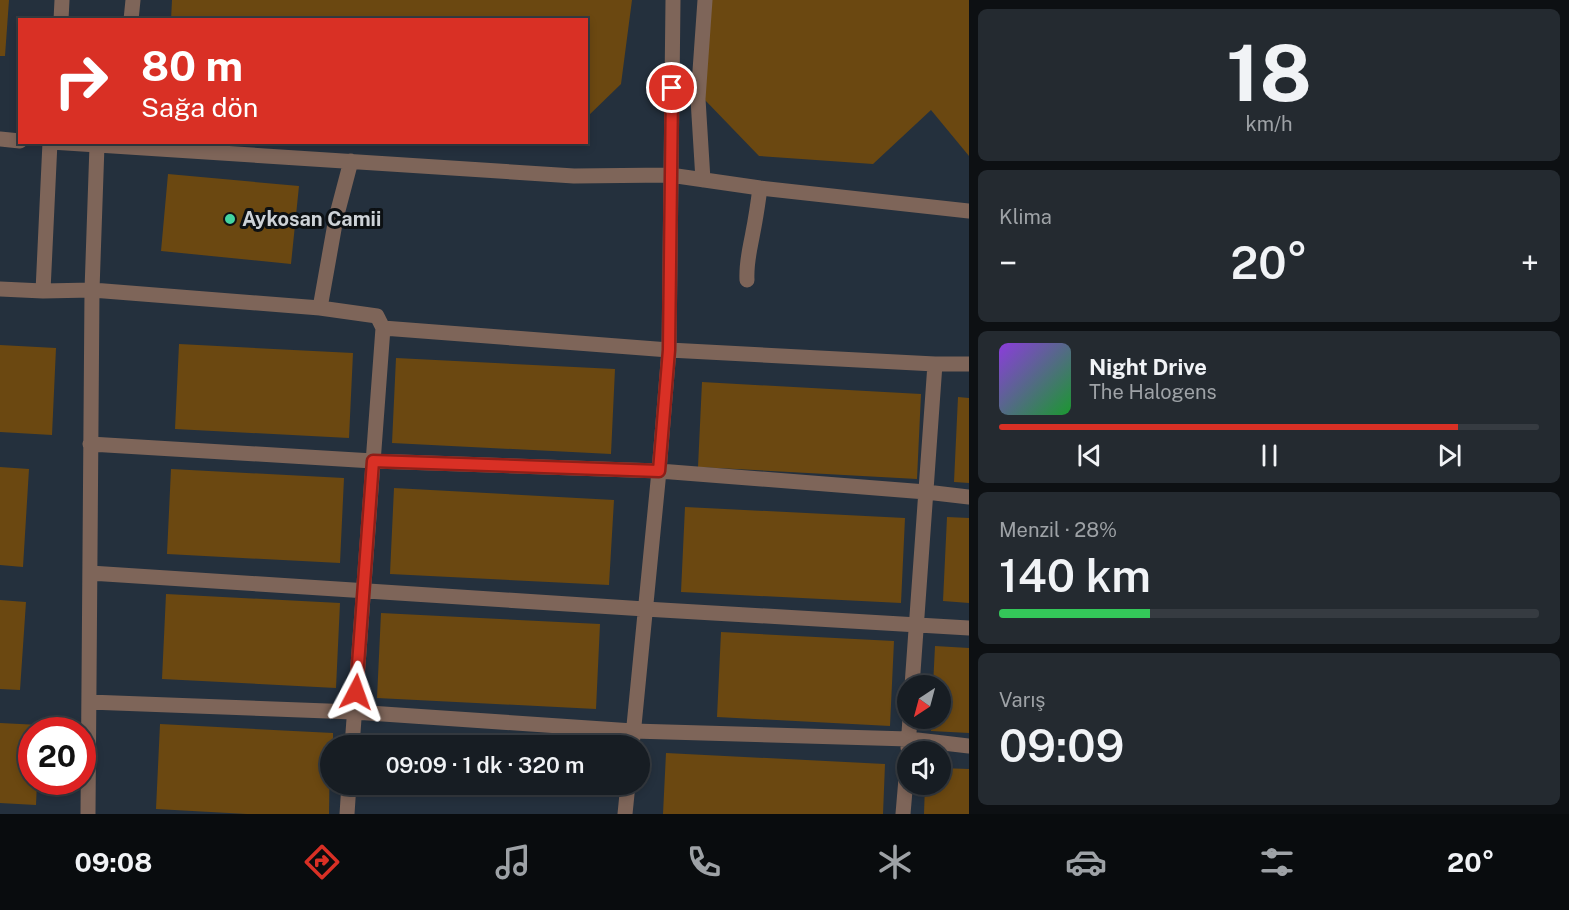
<!DOCTYPE html>
<html lang="tr">
<meta charset="utf-8">
<style>
body{margin:0;font-family:"Public Sans",sans-serif;background:#242a30;color:#f1f3f6;height:100vh;display:flex;flex-direction:column;font-size:22px;white-space:nowrap}
*{box-sizing:border-box;margin:0}
p{font-size:20px;color:#9ea2a6}
.icon{flex:none;width:33px;height:33px;fill:none;stroke:currentColor;stroke-width:2;stroke-linecap:round;stroke-linejoin:round}
.map{position:relative;flex:1;overflow:hidden}
.sheet{display:flex;flex-direction:column;gap:9px;padding:9px;background:#0d1013;width:600px}
.sheet>*{flex:none}
.hud{position:absolute;left:18px;top:18px;width:570px;height:126px;border-radius:0px;box-shadow:0 3px 9px #0003,0 0 0 2px #363b41;background:#d93025;color:#fff;overflow:hidden}
.needle{width:39px;rotate:216deg}
.buttons{position:absolute;left:897px;top:675px;display:grid;gap:12px}
.buttons a{display:grid;place-items:center;width:54px;height:54px;border-radius:50%;background:#171d23;box-shadow:0 3px 9px #0003,0 0 0 2px #363b41;font-size:30px}
.speed{position:absolute;left:18px;top:717px;display:flex;gap:12px;font-size:30px;font-weight:700;text-align:center}
.speed>*{display:grid;place-content:center;width:78px;height:78px;border-radius:50%;background:#171d23;box-shadow:0 3px 9px #0003,0 0 0 2px #363b41;line-height:1}
.speed .limit{border:9px solid #d22;background:#fff;color:#111}
.pin{position:absolute;display:grid;place-items:center;width:51px;height:51px;color:#fff;margin:-26px;border:3px solid #fff;border-radius:50%;box-shadow:0 2px 6px #0007}
.me{position:absolute;width:66px;margin:-33px;rotate:4deg;stroke-linejoin:round;filter:drop-shadow(0 0 4px #0008)}
.turn{display:flex;align-items:center;gap:21px;height:126px;padding:0 24px;font-size:27px}
.turn .icon{width:78px;height:78px;stroke-width:2.5}
.turn b{display:block;font-size:42px;line-height:51px}
.big{font-size:45px;font-weight:600;line-height:1.1}
.sheet .widget{flex:1;display:flex;flex-direction:column;justify-content:center;gap:9px;min-width:0;padding:0 21px;border-radius:9px;background:#242a30}
.sheet .dial{align-items:center;gap:0}
.dial b{font-size:78px;line-height:1}
.song{display:flex;align-items:center;gap:18px}
.cover{width:72px;height:72px;border-radius:9px;background:linear-gradient(135deg,hsl(270 70% 55%),hsl(130 70% 35%))}
.played{height:6px;border-radius:3px;background:linear-gradient(90deg,#d93025 85%,#363b41 85%)}
.keys{display:flex;justify-content:space-around;direction:ltr}
.heat{display:flex;justify-content:space-between;align-items:center;font-size:33px;direction:ltr}
.charge{height:9px;border-radius:4px;background:linear-gradient(90deg,#34c759 28%,#363b41 0)}
.trip{position:absolute;left:320px;top:735px;width:330px;height:60px;border-radius:30px;background:#171d23;box-shadow:0 3px 9px #0003,0 0 0 2px #363b41;font-weight:600;line-height:60px;text-align:center}
.menu{display:flex;height:96px;justify-content:space-around;align-items:center;background:#090c0e;color:#9ea2a6}
.menu .icon{width:42px;height:42px}
.menu .on{color:#d93025}
.menu b{font-size:27px;color:#f1f3f6}
main{display:flex;flex:1;min-height:0}
.map>svg:first-child{display:block}
</style>
<main>
<div class="map">
<svg width="969" height="814" viewBox="0 0 969 814">
<rect width="100%" height="100%" fill="#1f272f"/>
<path fill="#24303d" fill-rule="evenodd" d="M 0,0 L 969,0 L 969,814 L 0,814 ZM 20,20 L 586,20 L 586,142 L 20,142 ZM 908,686 L 940,686 L 940,718 L 908,718 ZM 32,730 L 82,730 L 82,782 L 32,782 ZM 330,746 L 639,746 L 639,784 L 330,784 ZM 908,752 L 940,752 L 940,784 L 908,784 Z"/>
<path fill="#6b4811" d="M 0,0 L 9,0 L 5,56 L 0,56 Z
M 172,0 L 632,0 L 621,84 L 586,118 L 586,20 L 171,20 Z
M 709,0 L 969,0 L 969,156 L 931,110 L 873,164 L 759,156 L 703,98 Z
M 168,174 L 299,186 L 291,264 L 161,251 Z
M 179,344 L 353,353 L 349,438 L 175,429 Z
M 0,345 L 56,348 L 52,435 L 0,432 Z
M 396,358 L 615,369 L 611,454 L 392,443 Z
M 702,382 L 921,394 L 917,479 L 698,467 Z
M 958,397 L 969,398 L 969,483 L 954,482 Z
M 0,467 L 29,469 L 23,567 L 0,565 Z
M 171,469 L 344,478 L 340,563 L 167,554 Z
M 394,488 L 614,500 L 609,585 L 390,574 Z
M 685,507 L 905,518 L 901,603 L 681,592 Z
M 947,517 L 969,518 L 969,603 L 943,601 Z
M 166,594 L 340,603 L 336,688 L 162,679 Z
M 0,600 L 26,602 L 20,690 L 0,689 Z
M 381,613 L 600,624 L 596,709 L 377,698 Z
M 721,632 L 894,641 L 890,726 L 717,717 Z
M 935,646 L 969,648 L 969,733 L 931,731 L 931,718 L 940,718 L 940,686 L 933,686 Z
M 0,723 L 40,725 L 39,730 L 32,730 L 32,782 L 37,782 L 36,805 L 0,803 Z
M 160,724 L 333,733 L 333,746 L 330,746 L 329,814 L 247,814 L 156,809 Z
M 666,753 L 885,764 L 883,814 L 663,814 Z
M 940,768 L 969,769 L 969,814 L 924,814 L 925,784 L 940,784 Z"/>
<g fill="none" stroke-linecap="round" stroke-linejoin="round">
<path stroke="#7e6559" stroke-width="15" d="M 61,20 L 62,0
M 131,20 L 133,0
M 0,139 L 20,141
M 51,142 L 574,176 L 670,175 L 760,188 L 969,211
M 703,180 L 698,99 L 705,0
M 747,280 C 746,262 750,249 753,232 C 756,217 758,203 760,188
M 0,289 L 43,291 L 92,290 L 320,308 L 377,316 L 383,328 L 352,746
M 43,291 L 50,142
M 320,308 L 336,218 L 351,161
M 383,328 L 669,350 L 935,364 L 969,364
M 90,444 L 373,461 L 659,471 L 926,492 L 969,497
M 90,573 L 645,609 L 969,628
M 912,686 L 935,364
M 89,702 L 354,712 L 633,731 L 909,739 L 969,746
M 632,746 L 659,471 L 669,350 L 673,0
M 908,748 L 910,718
M 88,814 L 92,290 L 97,145
M 347,814 L 349,784
M 625,814 L 628,784
M 903,814 L 908,755"/>
</g>
<g fill="none" stroke-linecap="round" stroke-linejoin="round">
<defs>
<path id="route" d="M 356,692 L 373,461 L 659,471 L 669,350 L 672,88"/>
</defs>
<use href="#route" stroke="#8d1f18" stroke-width="15"/>
<use href="#route" stroke="#d93025" stroke-width="10"/>
</g>
<circle fill="#43d4a0" stroke="#0c1013" stroke-width="2" cx="230" cy="219" r="6"/>
<g text-anchor="middle" stroke-width="6" stroke-linejoin="round" paint-order="stroke">
<g font-size="20" font-weight="bold" fill="#cdd2d7" stroke="#0c1013" text-anchor="start">
<text x="242" y="226">Aykosan Camii</text>
</g>
</g>
</svg>
<div class="buttons">
<a><svg class="needle" viewBox="-14 -14 28 28"><path d="M0-13l5 13h-10z" fill="#e53935"/><path d="M0 13l5-13h-10z" fill="#9ea2a6"/></svg></a>
<a><svg class="icon" aria-label="sound" viewBox="0 0 24 24"><path d="M4 9h4l5-4v14l-5-4H4zM17 9q2 3 0 6"/></svg></a>
</div>
<div class="speed"><div class="limit">20</div></div>
<div class="pin" style="left:672px;top:88px;background:#d93025"><svg class="icon" aria-label="arrive" viewBox="0 0 24 24"><path d="M6 21V4h12l-3 4 3 4H6"/></svg></div>
<svg class="me" style="left:356px;top:692px" viewBox="-20 -20 40 40"><path d="M0-17L14 15 0 8-14 15z" fill="#d93025" stroke="#fff" stroke-width="4"/></svg>
<div class="trip">09:09 · 1 dk · 320 m</div>
<div class="hud">
<div class="turn"><svg class="icon" aria-label="right" viewBox="0 0 24 24"><path d="M7 20v-9h11M14 6l5 5-5 5"/></svg><div><b>80 m</b>Sağa dön</div></div>
</div>
</div>
<section class="sheet">
<div class="widget dial"><b>18</b><p>km/h</p></div>
<div class="widget"><p>Klima</p>
<div class="heat"><a>−</a><b class="big">20°</b><a>+</a></div>
</div>
<div class="widget">
<div class="song"><i class="cover"></i><div><b>Night Drive</b><p>The Halogens</p></div></div>
<div class="played"></div>
<div class="keys"><svg class="icon" aria-label="previous" viewBox="0 0 24 24"><path d="M18 5L8 12l10 7zM5 5v14"/></svg><svg class="icon" aria-label="pause" viewBox="0 0 24 24"><path d="M8 5v14M16 5v14"/></svg><svg class="icon" aria-label="next" viewBox="0 0 24 24"><path d="M6 5l10 7-10 7zM19 5v14"/></svg></div>
</div>
<div class="widget"><p>Menzil · 28%</p><b class="big">140 km</b><div class="charge"></div></div>
<div class="widget"><p>Varış</p><b class="big">09:09</b></div>
</section>
</main>
<nav class="menu">
<b>09:08</b>
<svg class="icon on" aria-label="directions" viewBox="0 0 24 24"><path d="M12 3l9 9-9 9-9-9zM9 14v-3h6M13 9l2 2-2 2"/></svg>
<svg class="icon" aria-label="music" viewBox="0 0 24 24"><path d="M9 18V5l10-2v13"/><circle cx="6" cy="18" r="3"/><circle cx="16" cy="16" r="3"/></svg>
<svg class="icon" aria-label="phone" viewBox="0 0 24 24"><path d="M5 4h4l2 5-3 2q2 4 5 5l2-3 5 2v4C11 20 4 13 5 4z"/></svg>
<svg class="icon" aria-label="climate" viewBox="0 0 24 24"><path d="M12 3v18M4 7l16 10M4 17L20 7"/></svg>
<svg class="icon" aria-label="car" viewBox="0 0 24 24"><path d="M5 17H2v-5l4-1 3-4h7l3 4 3 1v5h-3M9 17h6M6 11h13"/><circle cx="7" cy="17" r="2"/><circle cx="17" cy="17" r="2"/></svg>
<svg class="icon" aria-label="filters" viewBox="0 0 24 24"><path d="M4 7h16M4 17h16"/><circle cx="9" cy="7" r="2"/><circle cx="15" cy="17" r="2"/></svg>
<b>20°</b>
</nav>
